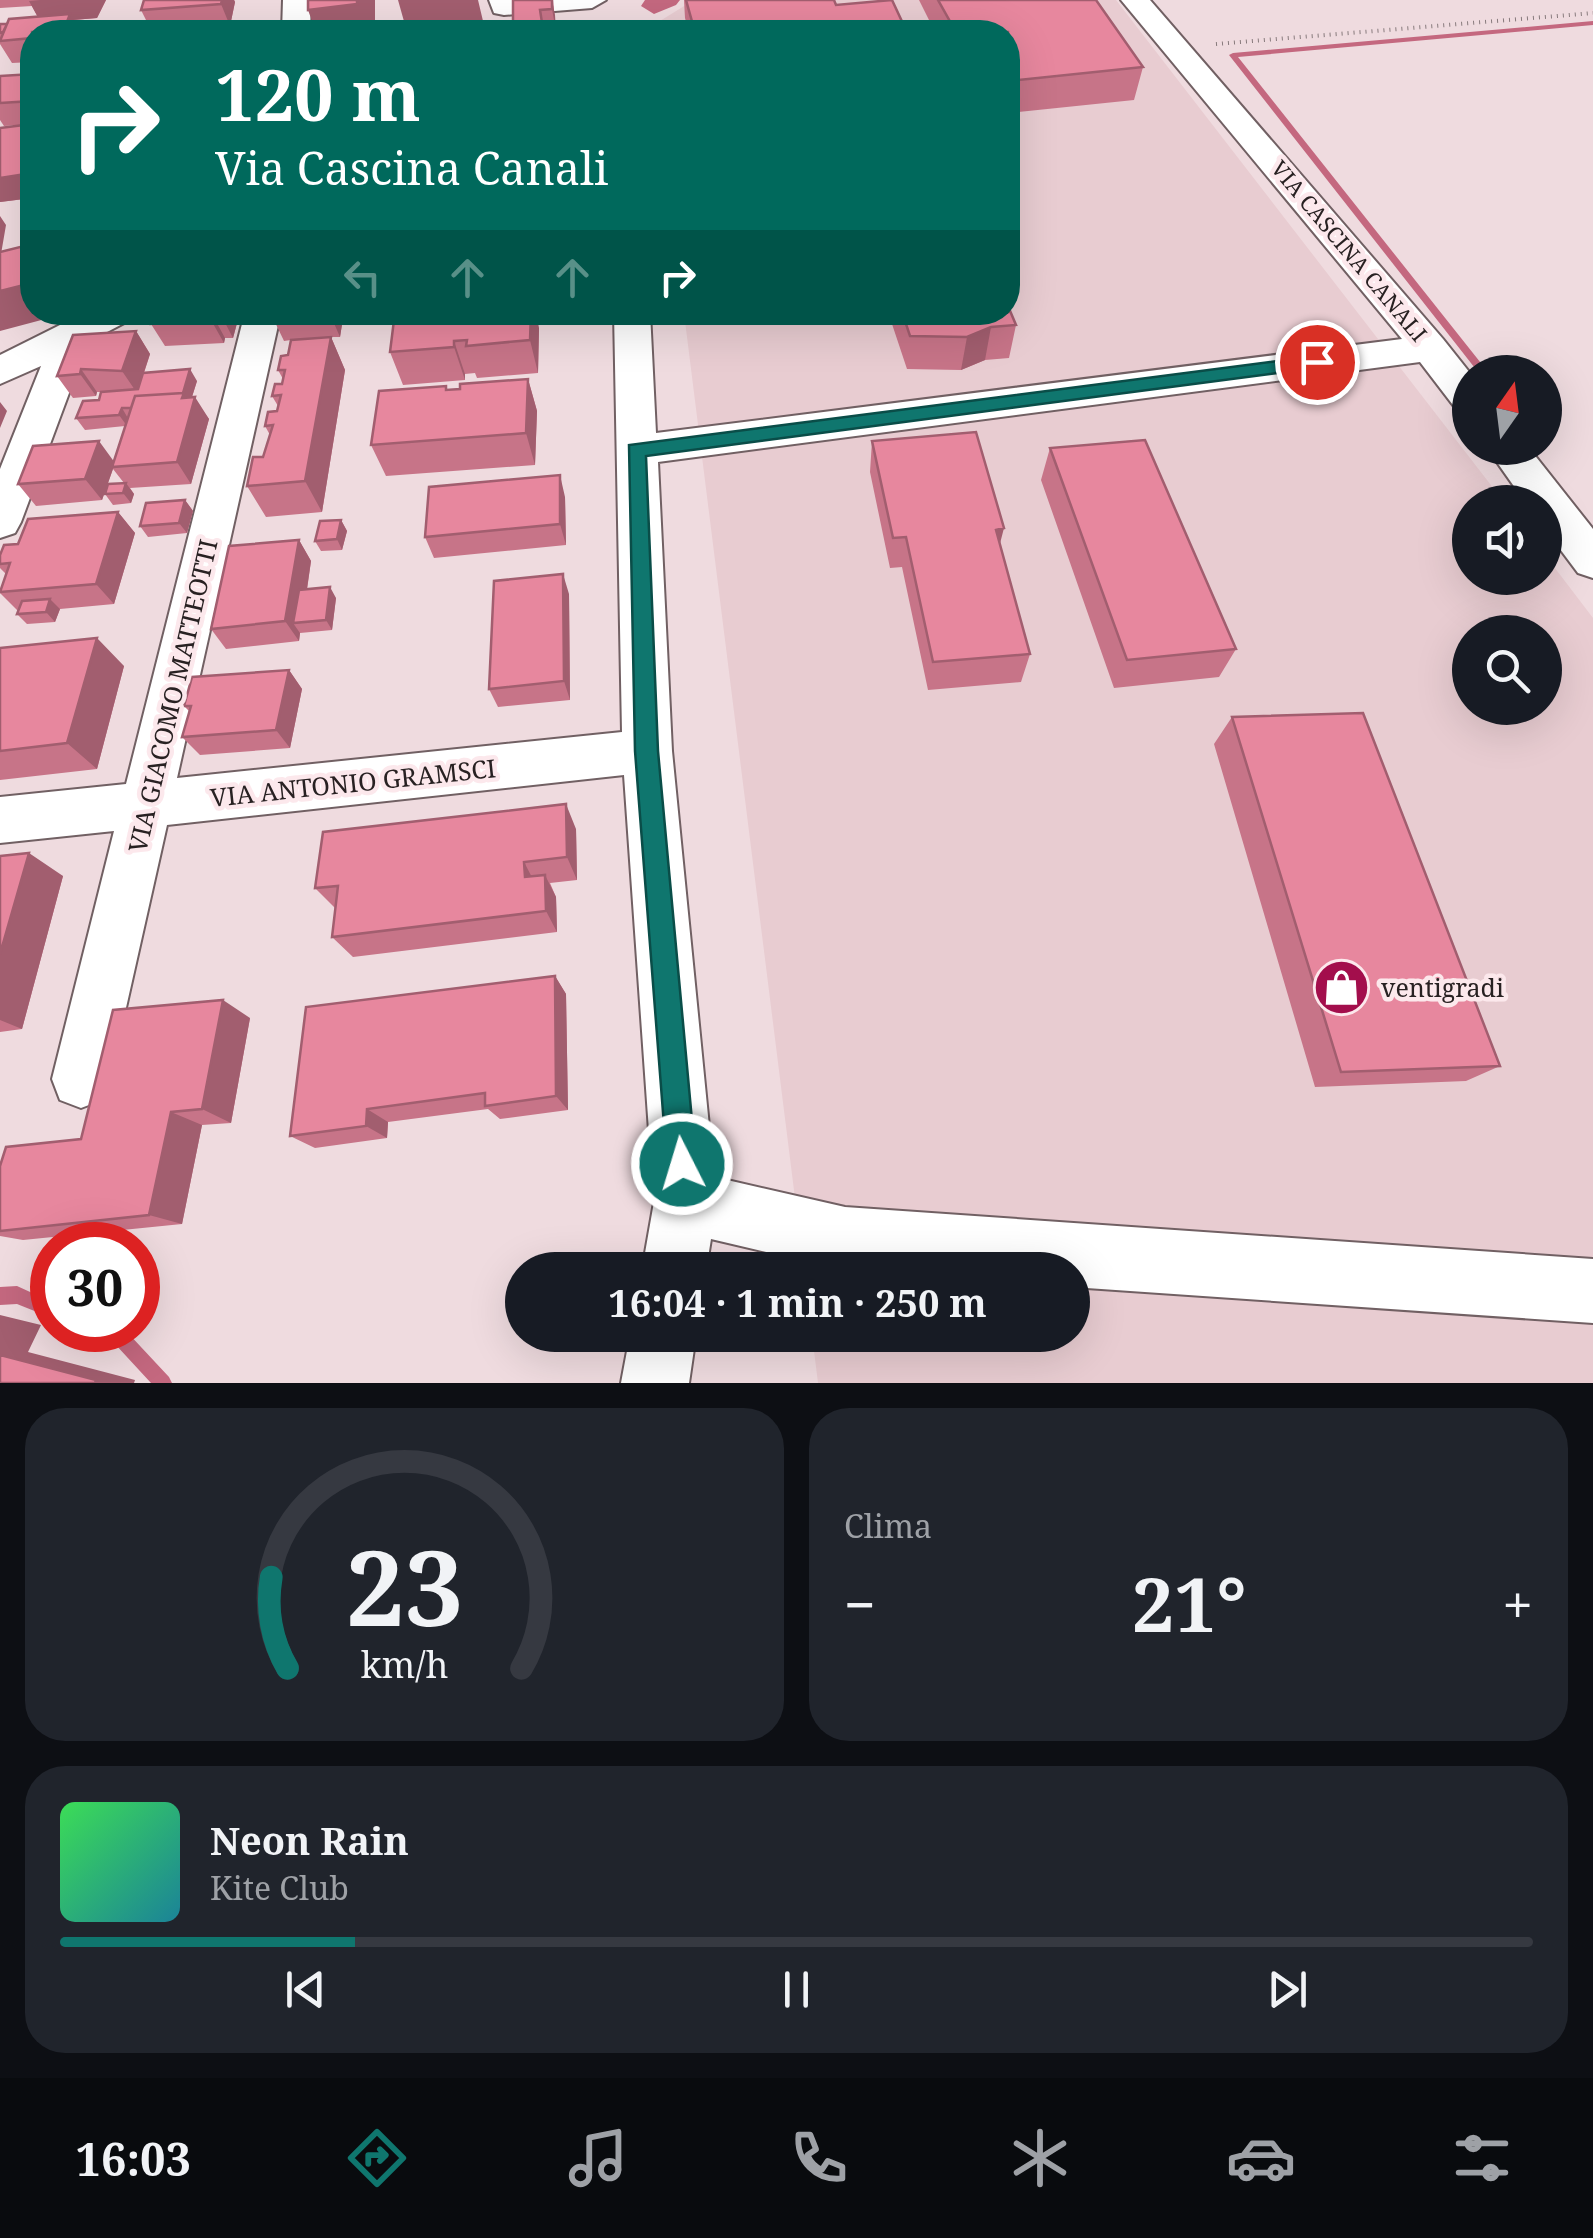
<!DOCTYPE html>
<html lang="it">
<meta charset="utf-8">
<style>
body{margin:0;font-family:"Noto Serif",serif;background:#20242c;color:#f1f3f6;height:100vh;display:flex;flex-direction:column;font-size:38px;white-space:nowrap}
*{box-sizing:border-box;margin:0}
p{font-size:32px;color:#9ea1a6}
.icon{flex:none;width:55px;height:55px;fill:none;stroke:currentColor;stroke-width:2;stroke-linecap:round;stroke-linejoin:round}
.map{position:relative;height:1383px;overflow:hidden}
.sheet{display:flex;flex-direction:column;gap:25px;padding:25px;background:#0d0f14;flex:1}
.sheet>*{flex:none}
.top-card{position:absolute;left:20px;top:20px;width:1000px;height:305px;border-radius:40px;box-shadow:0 10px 40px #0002;background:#00695c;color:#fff;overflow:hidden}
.needle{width:65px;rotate:14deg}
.tools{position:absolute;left:1452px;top:355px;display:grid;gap:20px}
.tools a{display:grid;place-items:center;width:110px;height:110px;border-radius:50%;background:#171b24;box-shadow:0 10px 40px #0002;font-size:50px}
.speed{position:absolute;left:30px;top:1222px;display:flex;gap:20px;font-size:50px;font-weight:700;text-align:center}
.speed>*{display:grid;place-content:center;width:130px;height:130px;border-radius:50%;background:#171b24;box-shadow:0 10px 40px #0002;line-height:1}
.speed .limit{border:15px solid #d22;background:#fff;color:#111}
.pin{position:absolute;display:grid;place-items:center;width:85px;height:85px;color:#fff;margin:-42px;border:5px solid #fff;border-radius:50%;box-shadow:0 2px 10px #0007}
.me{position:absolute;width:110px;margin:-55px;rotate:355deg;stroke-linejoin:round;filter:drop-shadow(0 0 8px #0008)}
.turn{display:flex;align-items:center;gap:35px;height:210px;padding:0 30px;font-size:45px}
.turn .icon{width:130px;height:130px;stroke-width:2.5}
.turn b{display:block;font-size:70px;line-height:85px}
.lanes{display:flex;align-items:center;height:95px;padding:0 30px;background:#0003;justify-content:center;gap:50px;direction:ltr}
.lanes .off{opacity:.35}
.big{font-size:75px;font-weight:700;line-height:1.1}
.sheet .card{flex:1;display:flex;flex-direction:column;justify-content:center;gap:15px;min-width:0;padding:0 35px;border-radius:40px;background:#20242c}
.sheet .dial{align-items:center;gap:0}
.dial svg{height:260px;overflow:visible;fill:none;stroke:#363941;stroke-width:7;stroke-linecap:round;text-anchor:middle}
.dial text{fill:#f1f3f6;stroke:none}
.song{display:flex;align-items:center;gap:30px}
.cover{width:120px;height:120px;border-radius:15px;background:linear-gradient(135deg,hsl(130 70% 55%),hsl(190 70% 35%))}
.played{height:10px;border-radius:5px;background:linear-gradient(90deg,#0f766e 20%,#363941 20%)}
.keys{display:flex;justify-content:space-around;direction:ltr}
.heat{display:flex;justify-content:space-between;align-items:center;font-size:55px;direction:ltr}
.sheet .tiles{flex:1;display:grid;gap:25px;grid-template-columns:1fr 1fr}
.card:last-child{grid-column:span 2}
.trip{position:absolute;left:505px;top:1252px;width:585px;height:100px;border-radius:50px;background:#171b24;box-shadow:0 10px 40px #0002;font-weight:700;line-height:100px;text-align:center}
.tabs{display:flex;height:160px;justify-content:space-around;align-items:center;background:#090b0e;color:#9ea1a6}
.tabs .icon{width:70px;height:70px}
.tabs .on{color:#0f766e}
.tabs b{font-size:45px;color:#f1f3f6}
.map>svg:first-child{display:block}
</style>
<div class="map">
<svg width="1593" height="1383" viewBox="0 0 1593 1383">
<rect width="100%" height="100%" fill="#efdbdf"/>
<path fill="#e8ccd1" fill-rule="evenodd" d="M 694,0 L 1116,0 L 1504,502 L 1470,502 L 1470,578 L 1545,578 L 1545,555 L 1593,618 L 1593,1383 L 818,1383 L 812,1335 L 1072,1335 L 1072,1270 L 804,1270 L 684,313 L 1008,312 L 1008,32 L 642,32 ZM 1470,632 L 1545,632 L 1545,708 L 1470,708 Z"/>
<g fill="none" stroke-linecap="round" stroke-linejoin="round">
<path fill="#c4687f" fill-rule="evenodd" d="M 1593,21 L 1593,25 L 1238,57 L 1488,372 L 1478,372 L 1229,55 L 1233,53 Z
M 17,1286 L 52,1302 L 52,1318 L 17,1304 L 0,1305 L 0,1287 Z
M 93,1330 L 123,1330 L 127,1332 L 169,1377 L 172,1383 L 151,1383 L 115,1344 L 96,1336 Z"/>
<path fill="#c4687f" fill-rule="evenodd" d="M 645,0 L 680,0 L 676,5 L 654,14 L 641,6 Z"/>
<defs>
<path id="minor" d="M 283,0 L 311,0 L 310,32 L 282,32 Z
M 489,0 L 606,0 L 592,8 L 504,15 L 494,13 Z
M 1121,0 L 1150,0 L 1443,339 L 1470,373 L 1470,413 L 1456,409 L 1420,362 L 658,462 L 672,751 L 714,1177 L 845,1207 L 1593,1259 L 1593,1323 L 1072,1287 L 1072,1270 L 842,1270 L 711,1239 L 706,1270 L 642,1270 L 654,1202 L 624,775 L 167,825 L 110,1079 L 102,1100 L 81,1108 L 60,1100 L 52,1079 L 114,831 L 0,843 L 0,797 L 126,784 L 245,312 L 281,312 L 177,778 L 622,732 L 614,312 L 650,312 L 656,433 L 1402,339 Z
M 86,312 L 135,312 L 130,320 L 88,342 L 21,522 L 15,533 L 0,538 L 0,469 L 41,366 L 0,384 L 0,355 Z
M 1487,448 L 1529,448 L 1593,529 L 1593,578 L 1578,573 L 1545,529 L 1545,502 L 1525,502 Z
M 630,1335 L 696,1335 L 689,1383 L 621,1383 Z"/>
</defs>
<use href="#minor" stroke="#716063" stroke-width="4"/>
<path stroke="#877a7c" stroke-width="4" stroke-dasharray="1 5" stroke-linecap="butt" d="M 1216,44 L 1593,13"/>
<use href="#minor" fill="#fff" fill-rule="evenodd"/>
</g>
<path fill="#c77488" d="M 0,0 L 106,0 L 97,18 L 73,20 L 32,32 L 32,62 L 12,63 L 0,44 L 0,24 L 38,17 L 32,6 L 0,8 Z
M 144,0 L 234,0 L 235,2 L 230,26 L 152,32 L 141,10 Z
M 513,0 L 553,0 L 556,31 L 513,32 Z
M 684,0 L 834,0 L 836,5 L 905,28 L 905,32 L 689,32 L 685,18 Z
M 919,0 L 1096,0 L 1143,67 L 1134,100 L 1008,113 L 1008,32 L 935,32 Z
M 32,74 L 32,198 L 0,202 L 0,128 L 20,125 L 4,126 L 0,120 L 0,76 Z
M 240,312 L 233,338 L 225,338 L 224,343 L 165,346 L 151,324 Z
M 344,312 L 340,337 L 331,337 L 345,370 L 322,512 L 266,517 L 247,486 L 263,457 L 270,435 L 265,426 L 277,411 L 278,406 L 272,396 L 282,384 L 283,379 L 278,370 L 288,355 L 291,340 L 284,341 L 273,318 Z
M 888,312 L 1008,312 L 1016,325 L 1009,358 L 985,360 L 961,370 L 907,369 Z
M 539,328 L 538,373 L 477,378 L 475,373 L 465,374 L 465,380 L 403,385 L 390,352 Z
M 136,331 L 150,354 L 144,373 L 197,381 L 192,397 L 209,419 L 191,484 L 130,488 L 134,494 L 131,503 L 113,505 L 105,494 L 124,483 L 113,469 L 102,500 L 36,506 L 18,484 L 114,461 L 125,426 L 85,430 L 76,418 L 106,392 L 97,392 L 96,396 L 73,398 L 57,376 Z
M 528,379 L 537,411 L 535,465 L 386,476 L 371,445 L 448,390 Z
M 872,441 L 1030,654 L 1021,682 L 928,690 L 902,567 L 890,568 L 870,472 Z
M 1050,448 L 1236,649 L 1219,677 L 1114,688 L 1041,480 Z
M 565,497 L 566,545 L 434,558 L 425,537 Z
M 185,500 L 193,511 L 187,533 L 148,537 L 140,526 Z
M 118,512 L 135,533 L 114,604 L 60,609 L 55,622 L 27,624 L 17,614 L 18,611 L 0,593 L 6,574 L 0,568 L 0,555 L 18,544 Z
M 341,520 L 347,531 L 342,550 L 321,551 L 315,541 Z
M 299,540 L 311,561 L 307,590 L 336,598 L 332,630 L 300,633 L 299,641 L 226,649 L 211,629 Z
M 569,594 L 570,700 L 498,707 L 489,689 Z
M 0,648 L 124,666 L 97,769 L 0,780 Z
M 289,670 L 302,689 L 290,748 L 200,755 L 182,737 L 189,711 L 184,706 Z
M 1232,717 L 1500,1066 L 1466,1081 L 1315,1087 L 1214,744 Z
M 576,829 L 577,880 L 550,883 L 556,897 L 557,932 L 353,957 L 332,937 L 336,909 L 315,888 Z
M 0,856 L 63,876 L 22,1029 L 0,1032 Z
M 555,976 L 566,994 L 568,1110 L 500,1119 L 488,1109 L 388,1122 L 387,1138 L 315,1148 L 290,1136 Z
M 250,1018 L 231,1123 L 202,1125 L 182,1224 L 23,1240 L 0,1236 L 0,1166 L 81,1139 Z"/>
<path fill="#a25e6f" d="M 40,0 L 106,0 L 97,18 L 73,20 L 80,32 L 63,32 L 41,23 L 29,1 Z
M 222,0 L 234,0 L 235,2 L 230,26 L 221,4 Z
M 357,0 L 375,0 L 375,32 L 316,32 L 308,10 Z
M 398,0 L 478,0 L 483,21 L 483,32 L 407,32 Z
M 552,0 L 555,15 L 556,31 L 552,9 Z
M 32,173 L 32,198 L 0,202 L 0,178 Z
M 0,216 L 6,225 L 0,260 Z
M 32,283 L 32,312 L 64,314 L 0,331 L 0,291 Z
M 221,312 L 240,312 L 233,338 L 221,315 Z
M 330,312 L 344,312 L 340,337 L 330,314 Z
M 531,312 L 536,312 L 539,328 L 538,373 L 530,340 Z
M 213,316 L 225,338 L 224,343 L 211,320 Z
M 991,327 L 985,360 L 961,370 L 967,337 Z
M 136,331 L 150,354 L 137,393 L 122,371 Z
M 331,337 L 345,370 L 322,512 L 305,481 Z
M 454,341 L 465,374 L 465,380 L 454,347 Z
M 81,369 L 97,392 L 96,396 L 80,374 Z
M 190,369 L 197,381 L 190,403 L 195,397 L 209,419 L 191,484 L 177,462 L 182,398 Z
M 528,379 L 537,411 L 535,465 L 526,433 Z
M 0,402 L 7,411 L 0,428 Z
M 122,408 L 129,420 L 127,426 L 119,415 Z
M 99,441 L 115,463 L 102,500 L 85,479 Z
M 560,475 L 565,497 L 566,545 L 560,524 Z
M 126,483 L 134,494 L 131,503 L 123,493 Z
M 185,500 L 193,511 L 187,533 L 179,523 Z
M 118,512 L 135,533 L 114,604 L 96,584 Z
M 341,520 L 347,531 L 342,550 L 337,539 Z
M 1004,528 L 996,559 L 996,530 Z
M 299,540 L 311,561 L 302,622 L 293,623 L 300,633 L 299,641 L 285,621 Z
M 563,574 L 569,594 L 570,700 L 564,681 Z
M 330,587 L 336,598 L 332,630 L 326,620 Z
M 50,599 L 60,609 L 55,622 L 46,612 Z
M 97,638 L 124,666 L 97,769 L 67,743 Z
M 289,670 L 302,689 L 290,748 L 276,730 Z
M 566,804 L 576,829 L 577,880 L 567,857 Z
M 29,853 L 63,876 L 22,1029 L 0,1020 L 0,954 Z
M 524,862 L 536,885 L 525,877 Z
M 545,875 L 556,897 L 557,932 L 546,911 Z
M 555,976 L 566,994 L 568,1110 L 556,1096 Z
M 223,1000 L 250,1018 L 231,1123 L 202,1109 Z
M 367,1109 L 388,1122 L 387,1138 L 366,1126 Z
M 171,1112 L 202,1125 L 182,1224 L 149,1215 Z
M 0,1315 L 41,1325 L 28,1352 L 135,1380 L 134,1383 L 95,1383 L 0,1355 Z"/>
<path fill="#e7879e" stroke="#a25e6f" stroke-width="2.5" d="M 144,0 L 222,0 L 221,4 L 141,10 Z
M 308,0 L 357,0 L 357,4 L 308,10 Z
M 513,0 L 552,0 L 552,9 L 540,10 L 543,29 L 532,32 L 513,31 Z
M 686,0 L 834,0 L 836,5 L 892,0 L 905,28 L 854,32 L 844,32 L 842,29 L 800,32 L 695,32 Z
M 938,0 L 1096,0 L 1143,67 L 1008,81 L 1008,32 L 956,32 Z
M 70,14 L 63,32 L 32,32 L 32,38 L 0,41 L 9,19 Z
M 0,24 L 7,24 L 3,32 L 0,33 Z
M 32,74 L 32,101 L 0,103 L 0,76 Z
M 32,124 L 32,173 L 0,178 L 0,128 Z
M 32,244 L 32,283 L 0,291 L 0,252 Z
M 1008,306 L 1016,325 L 991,327 L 967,337 L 910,336 L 902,312 L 1008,312 Z
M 155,312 L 221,312 L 221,315 L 213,316 L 211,320 L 151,324 Z
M 274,312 L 330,312 L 330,314 L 273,318 Z
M 395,312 L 531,312 L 530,340 L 466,346 L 467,340 L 454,341 L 454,347 L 390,352 Z
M 136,331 L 122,371 L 81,369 L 80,374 L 57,376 L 73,335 Z
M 331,337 L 305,481 L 247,486 L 253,457 L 263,457 L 273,425 L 265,426 L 268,412 L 277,411 L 281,395 L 272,396 L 275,384 L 282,384 L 285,370 L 278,370 L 281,356 L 288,355 L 291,340 Z
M 190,369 L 183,393 L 135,396 L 131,408 L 122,408 L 119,415 L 76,418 L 83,401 L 99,400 L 101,392 L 138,389 L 143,373 Z
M 528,379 L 526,433 L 371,445 L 379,391 L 446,386 L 446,390 L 460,389 L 460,384 Z
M 184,393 L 182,398 L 195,397 L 177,462 L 112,467 L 135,396 Z
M 976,432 L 1004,528 L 996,530 L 1030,654 L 933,662 L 906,537 L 893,538 L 872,441 Z
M 1145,440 L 1236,649 L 1127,660 L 1050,448 Z
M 99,441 L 85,479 L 18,484 L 33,446 Z
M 560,475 L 560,524 L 425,537 L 429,487 Z
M 126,483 L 123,493 L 105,494 L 108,484 Z
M 185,500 L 179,523 L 140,526 L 146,503 Z
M 118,512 L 96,584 L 0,592 L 10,563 L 0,564 L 0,555 L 4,545 L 18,544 L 28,519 Z
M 341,520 L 337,539 L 315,541 L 320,521 Z
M 299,540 L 285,621 L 211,629 L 229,546 Z
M 563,574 L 564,681 L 489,689 L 494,581 Z
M 330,587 L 326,620 L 293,623 L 299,590 Z
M 50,599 L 46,612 L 17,614 L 22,601 Z
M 97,638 L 67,743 L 0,751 L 0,648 Z
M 289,670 L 276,730 L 182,737 L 191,706 L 184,706 L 192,677 Z
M 1363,713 L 1500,1066 L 1341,1072 L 1232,717 Z
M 566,804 L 567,857 L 524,862 L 525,877 L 545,875 L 546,911 L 332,937 L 338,886 L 315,888 L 323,832 Z
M 29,853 L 0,954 L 0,856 Z
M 555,976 L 556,1096 L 485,1106 L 485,1093 L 367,1109 L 366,1126 L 290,1136 L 306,1007 Z
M 223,1000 L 202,1109 L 171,1112 L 149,1215 L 0,1231 L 0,1166 L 6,1147 L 81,1139 L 113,1010 Z
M 0,1355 L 96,1380 L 95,1383 L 0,1383 Z"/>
<path fill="#0f766e" stroke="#0a4d48" stroke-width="2.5" d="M 1317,356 L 1326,362 L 1323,367 L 646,456 L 658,751 L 696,1164 L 692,1175 L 682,1179 L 671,1175 L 667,1164 L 635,751 L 629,445 Z"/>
<defs>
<symbol id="shop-disc" viewBox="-11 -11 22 22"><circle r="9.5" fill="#a30e4c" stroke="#fce8ec"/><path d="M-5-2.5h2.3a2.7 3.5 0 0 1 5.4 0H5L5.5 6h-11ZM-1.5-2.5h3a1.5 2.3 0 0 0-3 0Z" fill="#fff"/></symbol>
</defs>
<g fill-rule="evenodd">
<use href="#shop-disc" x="1310" y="956" width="63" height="63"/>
</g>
<g text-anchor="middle" stroke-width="9" stroke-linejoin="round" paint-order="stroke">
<g font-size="22" fill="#282122" stroke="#fce8ec">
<text transform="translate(1349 251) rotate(50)" y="8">VIA CASCINA CANALI</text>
</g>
<g font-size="25" fill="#282122" stroke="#fce8ec">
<text transform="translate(173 696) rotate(-77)" y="9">VIA GIACOMO MATTEOTTI</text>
<text transform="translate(353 783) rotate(-6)" y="9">VIA ANTONIO GRAMSCI</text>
</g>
<g font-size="25" fill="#282122" stroke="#fce8ec" text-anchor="start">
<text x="1381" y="997">ventigradi</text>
</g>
</g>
</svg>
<div class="tools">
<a><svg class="needle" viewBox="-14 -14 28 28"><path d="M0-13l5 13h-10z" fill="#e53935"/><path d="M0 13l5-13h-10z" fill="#9ea1a6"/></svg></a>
<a><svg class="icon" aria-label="sound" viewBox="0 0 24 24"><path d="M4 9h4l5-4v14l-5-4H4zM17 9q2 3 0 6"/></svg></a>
<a><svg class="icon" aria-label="search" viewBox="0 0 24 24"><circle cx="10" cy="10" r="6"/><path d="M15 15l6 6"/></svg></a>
</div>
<div class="speed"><div class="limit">30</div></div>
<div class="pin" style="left:1317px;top:362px;background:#d93025"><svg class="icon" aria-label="arrive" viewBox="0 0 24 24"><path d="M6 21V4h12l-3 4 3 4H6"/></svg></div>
<svg class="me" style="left:682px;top:1164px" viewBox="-20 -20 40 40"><circle r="17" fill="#0f766e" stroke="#fff" stroke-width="3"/><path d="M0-11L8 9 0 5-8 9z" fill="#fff"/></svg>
<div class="trip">16:04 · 1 min · 250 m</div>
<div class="top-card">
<div class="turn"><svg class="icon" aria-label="right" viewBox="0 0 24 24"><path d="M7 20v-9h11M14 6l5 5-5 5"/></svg><div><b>120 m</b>Via Cascina Canali</div></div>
<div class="lanes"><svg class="icon off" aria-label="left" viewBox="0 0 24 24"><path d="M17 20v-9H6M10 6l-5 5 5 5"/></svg><svg class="icon off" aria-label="ahead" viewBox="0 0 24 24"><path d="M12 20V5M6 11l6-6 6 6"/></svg><svg class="icon off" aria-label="ahead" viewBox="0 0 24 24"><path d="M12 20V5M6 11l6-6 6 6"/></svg><svg class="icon" aria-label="right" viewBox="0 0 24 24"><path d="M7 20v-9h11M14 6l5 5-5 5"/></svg></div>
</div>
</div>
<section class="sheet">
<div class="tiles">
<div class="card dial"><svg viewBox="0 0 100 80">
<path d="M14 69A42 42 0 1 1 86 69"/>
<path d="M14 69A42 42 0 0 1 9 41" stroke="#0f766e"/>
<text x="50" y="56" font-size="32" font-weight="700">23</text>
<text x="50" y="72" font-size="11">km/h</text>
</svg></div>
<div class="card"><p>Clima</p>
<div class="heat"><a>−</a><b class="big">21°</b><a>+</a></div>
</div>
<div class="card">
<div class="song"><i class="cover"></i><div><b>Neon Rain</b><p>Kite Club</p></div></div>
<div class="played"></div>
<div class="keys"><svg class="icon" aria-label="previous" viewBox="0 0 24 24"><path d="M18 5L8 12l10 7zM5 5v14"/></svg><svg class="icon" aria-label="pause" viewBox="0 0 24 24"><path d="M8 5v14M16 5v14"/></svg><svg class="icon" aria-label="next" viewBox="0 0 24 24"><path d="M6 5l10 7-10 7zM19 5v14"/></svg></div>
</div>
</div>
</section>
<nav class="tabs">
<b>16:03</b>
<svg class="icon on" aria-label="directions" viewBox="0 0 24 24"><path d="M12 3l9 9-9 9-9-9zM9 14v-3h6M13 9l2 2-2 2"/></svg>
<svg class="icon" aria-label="music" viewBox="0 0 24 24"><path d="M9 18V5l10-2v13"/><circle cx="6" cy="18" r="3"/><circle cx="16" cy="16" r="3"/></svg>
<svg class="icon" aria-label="phone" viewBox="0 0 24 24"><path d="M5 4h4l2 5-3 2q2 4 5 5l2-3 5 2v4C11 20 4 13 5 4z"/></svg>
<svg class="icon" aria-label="climate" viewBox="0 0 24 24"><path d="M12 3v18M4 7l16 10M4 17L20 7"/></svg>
<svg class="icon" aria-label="car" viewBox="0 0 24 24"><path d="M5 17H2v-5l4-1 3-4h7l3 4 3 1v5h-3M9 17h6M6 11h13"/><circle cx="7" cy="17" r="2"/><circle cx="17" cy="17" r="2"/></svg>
<svg class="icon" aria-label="filters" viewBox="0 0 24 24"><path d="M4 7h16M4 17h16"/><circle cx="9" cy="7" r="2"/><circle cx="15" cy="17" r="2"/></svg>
</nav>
